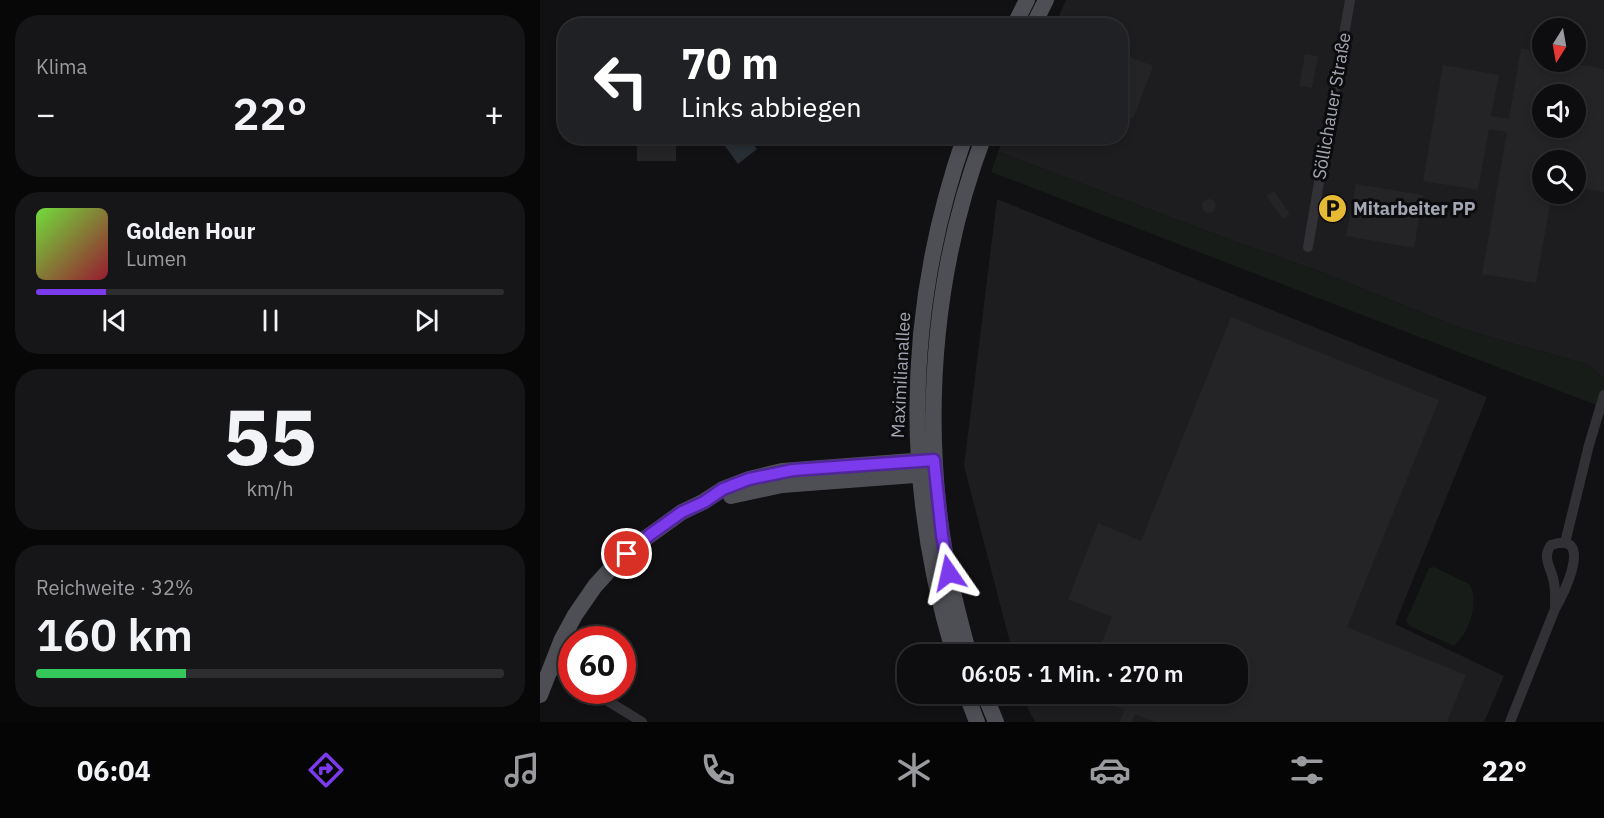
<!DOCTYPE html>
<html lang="de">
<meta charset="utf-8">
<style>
body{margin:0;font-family:"IBM Plex Sans",sans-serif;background:#161517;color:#f1f3f6;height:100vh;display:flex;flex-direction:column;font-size:22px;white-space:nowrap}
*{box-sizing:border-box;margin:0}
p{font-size:20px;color:#9a9b9e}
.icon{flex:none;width:33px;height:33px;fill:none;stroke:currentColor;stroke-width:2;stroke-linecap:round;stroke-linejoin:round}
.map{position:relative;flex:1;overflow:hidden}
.panel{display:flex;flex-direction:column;gap:15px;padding:15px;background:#070708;width:540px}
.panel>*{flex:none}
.banner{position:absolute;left:18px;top:18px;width:570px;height:126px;border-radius:24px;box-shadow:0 3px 9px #0003,0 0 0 2px #2d2c2e;background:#202124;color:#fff;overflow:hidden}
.needle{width:39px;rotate:191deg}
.tools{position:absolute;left:992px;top:18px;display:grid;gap:12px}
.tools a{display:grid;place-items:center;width:54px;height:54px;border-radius:50%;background:#0d0c0e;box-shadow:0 3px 9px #0003,0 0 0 2px #2d2c2e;font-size:30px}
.speed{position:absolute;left:18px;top:626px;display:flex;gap:12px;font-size:30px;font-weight:700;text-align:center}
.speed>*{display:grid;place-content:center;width:78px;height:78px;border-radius:50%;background:#0d0c0e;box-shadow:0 3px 9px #0003,0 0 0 2px #2d2c2e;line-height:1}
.speed .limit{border:9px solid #d22;background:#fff;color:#111}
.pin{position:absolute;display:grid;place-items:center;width:51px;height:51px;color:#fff;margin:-26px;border:3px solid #fff;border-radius:50%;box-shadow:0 2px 6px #0007}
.me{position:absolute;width:66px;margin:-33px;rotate:349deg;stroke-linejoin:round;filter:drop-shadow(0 0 4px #0008)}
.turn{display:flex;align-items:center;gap:21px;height:126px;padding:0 24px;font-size:27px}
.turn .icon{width:78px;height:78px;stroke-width:2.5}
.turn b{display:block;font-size:42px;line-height:51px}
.big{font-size:45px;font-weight:600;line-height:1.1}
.panel .tile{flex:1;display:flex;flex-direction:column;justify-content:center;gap:9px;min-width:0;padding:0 21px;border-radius:24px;background:#161517}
.panel .dial{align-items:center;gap:0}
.dial b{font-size:78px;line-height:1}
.song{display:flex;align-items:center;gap:18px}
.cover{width:72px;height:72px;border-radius:9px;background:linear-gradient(135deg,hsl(100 70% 55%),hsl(350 70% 35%))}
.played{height:6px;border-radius:3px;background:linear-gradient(90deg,#7c3aed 15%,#2d2c2e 15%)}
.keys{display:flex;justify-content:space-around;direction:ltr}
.heat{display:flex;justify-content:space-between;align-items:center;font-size:33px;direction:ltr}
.charge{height:9px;border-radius:4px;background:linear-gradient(90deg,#34c759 32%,#2d2c2e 0)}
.trip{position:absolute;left:357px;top:644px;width:351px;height:60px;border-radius:24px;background:#0d0c0e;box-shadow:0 3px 9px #0003,0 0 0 2px #2d2c2e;font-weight:600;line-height:60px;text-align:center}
.tab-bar{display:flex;height:96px;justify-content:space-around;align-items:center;background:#050506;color:#9a9b9e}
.tab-bar .icon{width:42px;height:42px}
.tab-bar .active{color:#7c3aed}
.tab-bar b{font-size:27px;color:#f1f3f6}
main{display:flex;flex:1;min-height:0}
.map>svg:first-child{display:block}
</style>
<main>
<section class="panel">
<div class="tile"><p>Klima</p>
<div class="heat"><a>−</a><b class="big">22°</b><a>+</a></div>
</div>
<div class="tile">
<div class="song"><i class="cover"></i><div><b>Golden Hour</b><p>Lumen</p></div></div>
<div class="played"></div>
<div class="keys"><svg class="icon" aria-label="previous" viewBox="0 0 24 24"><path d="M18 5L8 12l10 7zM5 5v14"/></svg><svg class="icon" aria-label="pause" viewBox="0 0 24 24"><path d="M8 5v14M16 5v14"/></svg><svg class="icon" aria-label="next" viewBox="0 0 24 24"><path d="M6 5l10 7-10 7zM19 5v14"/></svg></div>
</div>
<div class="tile dial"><b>55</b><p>km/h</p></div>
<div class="tile"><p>Reichweite · 32%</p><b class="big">160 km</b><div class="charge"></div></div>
</section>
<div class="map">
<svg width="1064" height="722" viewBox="0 0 1064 722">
<rect width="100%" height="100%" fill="#111012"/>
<path fill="#1d1c1f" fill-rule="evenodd" d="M 526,0 L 1064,0 L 1064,377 L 1058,374 L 1049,365 L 922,329 L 781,272 L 693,241 L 458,152 L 465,137 L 580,136 L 580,26 L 515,25 ZM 1002,28 L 1035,28 L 1035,62 L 1002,62 ZM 1002,94 L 1035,94 L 1035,128 L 1002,128 ZM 1002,160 L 1035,160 L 1035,194 L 1002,194 Z
M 457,199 L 947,397 L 855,624 L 964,676 L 944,722 L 495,722 L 486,705 L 483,693 L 698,693 L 698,654 L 473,654 L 424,466 Z"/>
<path fill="#171c18" d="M 458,152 L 693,241 L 781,272 L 922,329 L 1049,365 L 1058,374 L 1064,377 L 1064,408 L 451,172 Z
M 894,567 L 929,584 C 938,596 932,619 926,631 C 923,636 918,641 914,646 L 870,626 L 866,621 L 889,568 Z"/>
<path fill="#282e34" d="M 198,136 L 208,137 L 217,149 L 198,164 L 185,146 Z"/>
<path fill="#242326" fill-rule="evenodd" d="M 580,43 L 591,47 L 587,56 L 613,66 L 593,119 L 580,115 Z
M 981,48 L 1002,52 L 1002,62 L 1037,62 L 1037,64 L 1064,69 L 1064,192 L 1035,187 L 1035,160 L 1002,160 L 1002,194 L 1012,194 L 996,283 L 942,274 L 967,132 L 949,129 L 938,190 L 883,181 L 903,65 L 959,75 L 951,116 L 969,119 ZM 1002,94 L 1035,94 L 1035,128 L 1002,128 Z
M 765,54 L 778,56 L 772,88 L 759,86 Z
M 97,136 L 136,136 L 136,161 L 97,161 Z
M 816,184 L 883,195 L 874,248 L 806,236 Z
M 734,191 L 750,214 L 743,219 L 726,196 Z
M662 206a7 7 0 1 1 14 0a7 7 0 1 1-14 0Z
M 691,317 L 899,400 L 807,627 L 926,675 L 907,722 L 615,722 L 595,714 L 592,722 L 579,722 L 585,710 L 545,693 L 698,693 L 698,654 L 557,654 L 572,617 L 528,599 L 558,523 L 601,541 Z"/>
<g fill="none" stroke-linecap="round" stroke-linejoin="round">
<path stroke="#323236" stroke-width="10" d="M 768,247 L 810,0
M 1025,543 L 1049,445 L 1064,395
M 11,667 L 32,679
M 50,690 L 102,722
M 970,722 L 1015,609 C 1024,594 1055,530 1011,545 C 1002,557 1010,566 1013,578 C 1016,588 1015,599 1015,609"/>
<path stroke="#4e4f55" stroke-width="16" d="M 474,26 L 487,0
M 493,26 L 506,0
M 191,496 L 242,485 L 388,474
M 414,654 C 362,480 365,308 425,136
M 429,654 C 418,615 408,575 402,534 C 383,402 396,262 444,136
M 426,693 L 437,722
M 444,693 L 456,722
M 0,695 L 22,639 L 35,615 L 55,586 L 75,564 L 99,543 L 142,512 L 163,502 L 183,489 L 209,479 L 242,471 L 386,460"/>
</g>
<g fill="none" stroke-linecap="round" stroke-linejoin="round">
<defs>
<path id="route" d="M 87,554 L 111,534 L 142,512 L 164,502 L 183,489 L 209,479 L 253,470 L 394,460 L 402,535 L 409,573"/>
</defs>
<use href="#route" stroke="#51269a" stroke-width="15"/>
<use href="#route" stroke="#7c3aed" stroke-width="10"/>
</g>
<defs>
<symbol id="parking-disc" viewBox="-11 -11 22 22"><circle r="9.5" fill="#e6ba34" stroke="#0c0b0d"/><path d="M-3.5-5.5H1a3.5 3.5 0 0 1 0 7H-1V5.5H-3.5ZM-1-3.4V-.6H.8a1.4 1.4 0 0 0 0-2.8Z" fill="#111"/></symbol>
</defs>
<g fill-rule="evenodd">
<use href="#parking-disc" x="776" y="192" width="33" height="33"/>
</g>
<g text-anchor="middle" stroke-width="6" stroke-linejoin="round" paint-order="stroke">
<g font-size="18" fill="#a2a6b2" stroke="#0c0b0d">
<text transform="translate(792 106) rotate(-80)" y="6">Söllichauer Straße</text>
<text transform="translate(361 375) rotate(-87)" y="6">Maximilianallee</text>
</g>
<g font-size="18" font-weight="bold" fill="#a2a6b2" stroke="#0c0b0d" text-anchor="start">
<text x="813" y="215">Mitarbeiter PP</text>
</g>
</g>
</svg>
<div class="tools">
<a><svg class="needle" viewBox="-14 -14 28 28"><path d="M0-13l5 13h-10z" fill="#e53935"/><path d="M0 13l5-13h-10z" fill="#9a9b9e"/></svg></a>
<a><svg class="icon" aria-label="sound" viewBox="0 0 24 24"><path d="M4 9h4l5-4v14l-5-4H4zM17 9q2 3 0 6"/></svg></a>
<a><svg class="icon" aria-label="search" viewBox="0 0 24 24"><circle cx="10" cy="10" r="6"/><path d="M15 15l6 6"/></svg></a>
</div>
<div class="speed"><div class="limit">60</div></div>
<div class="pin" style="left:87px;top:554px;background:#d93025"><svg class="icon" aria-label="arrive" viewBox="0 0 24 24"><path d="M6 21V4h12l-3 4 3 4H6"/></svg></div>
<svg class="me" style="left:409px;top:573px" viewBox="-20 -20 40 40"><path d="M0-17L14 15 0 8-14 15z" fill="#7c3aed" stroke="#fff" stroke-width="4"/></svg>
<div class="trip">06:05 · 1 Min. · 270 m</div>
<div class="banner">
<div class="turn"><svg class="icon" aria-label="left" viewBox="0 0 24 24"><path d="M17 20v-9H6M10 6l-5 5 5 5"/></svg><div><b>70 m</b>Links abbiegen</div></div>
</div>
</div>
</main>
<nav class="tab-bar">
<b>06:04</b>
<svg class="icon active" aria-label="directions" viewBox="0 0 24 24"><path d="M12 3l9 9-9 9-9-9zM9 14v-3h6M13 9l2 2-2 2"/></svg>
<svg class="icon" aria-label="music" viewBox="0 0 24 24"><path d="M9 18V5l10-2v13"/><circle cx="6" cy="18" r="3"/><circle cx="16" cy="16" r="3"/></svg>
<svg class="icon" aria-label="phone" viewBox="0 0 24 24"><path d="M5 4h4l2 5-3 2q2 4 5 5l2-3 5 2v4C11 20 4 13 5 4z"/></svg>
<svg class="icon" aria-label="climate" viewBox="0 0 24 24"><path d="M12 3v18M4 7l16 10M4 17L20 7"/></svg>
<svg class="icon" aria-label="car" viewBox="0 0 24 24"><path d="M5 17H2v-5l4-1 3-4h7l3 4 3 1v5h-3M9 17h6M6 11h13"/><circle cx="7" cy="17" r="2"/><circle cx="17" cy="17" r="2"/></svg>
<svg class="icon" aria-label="filters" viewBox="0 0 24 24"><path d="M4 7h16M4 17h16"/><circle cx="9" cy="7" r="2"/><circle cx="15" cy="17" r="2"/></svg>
<b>22°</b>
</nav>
